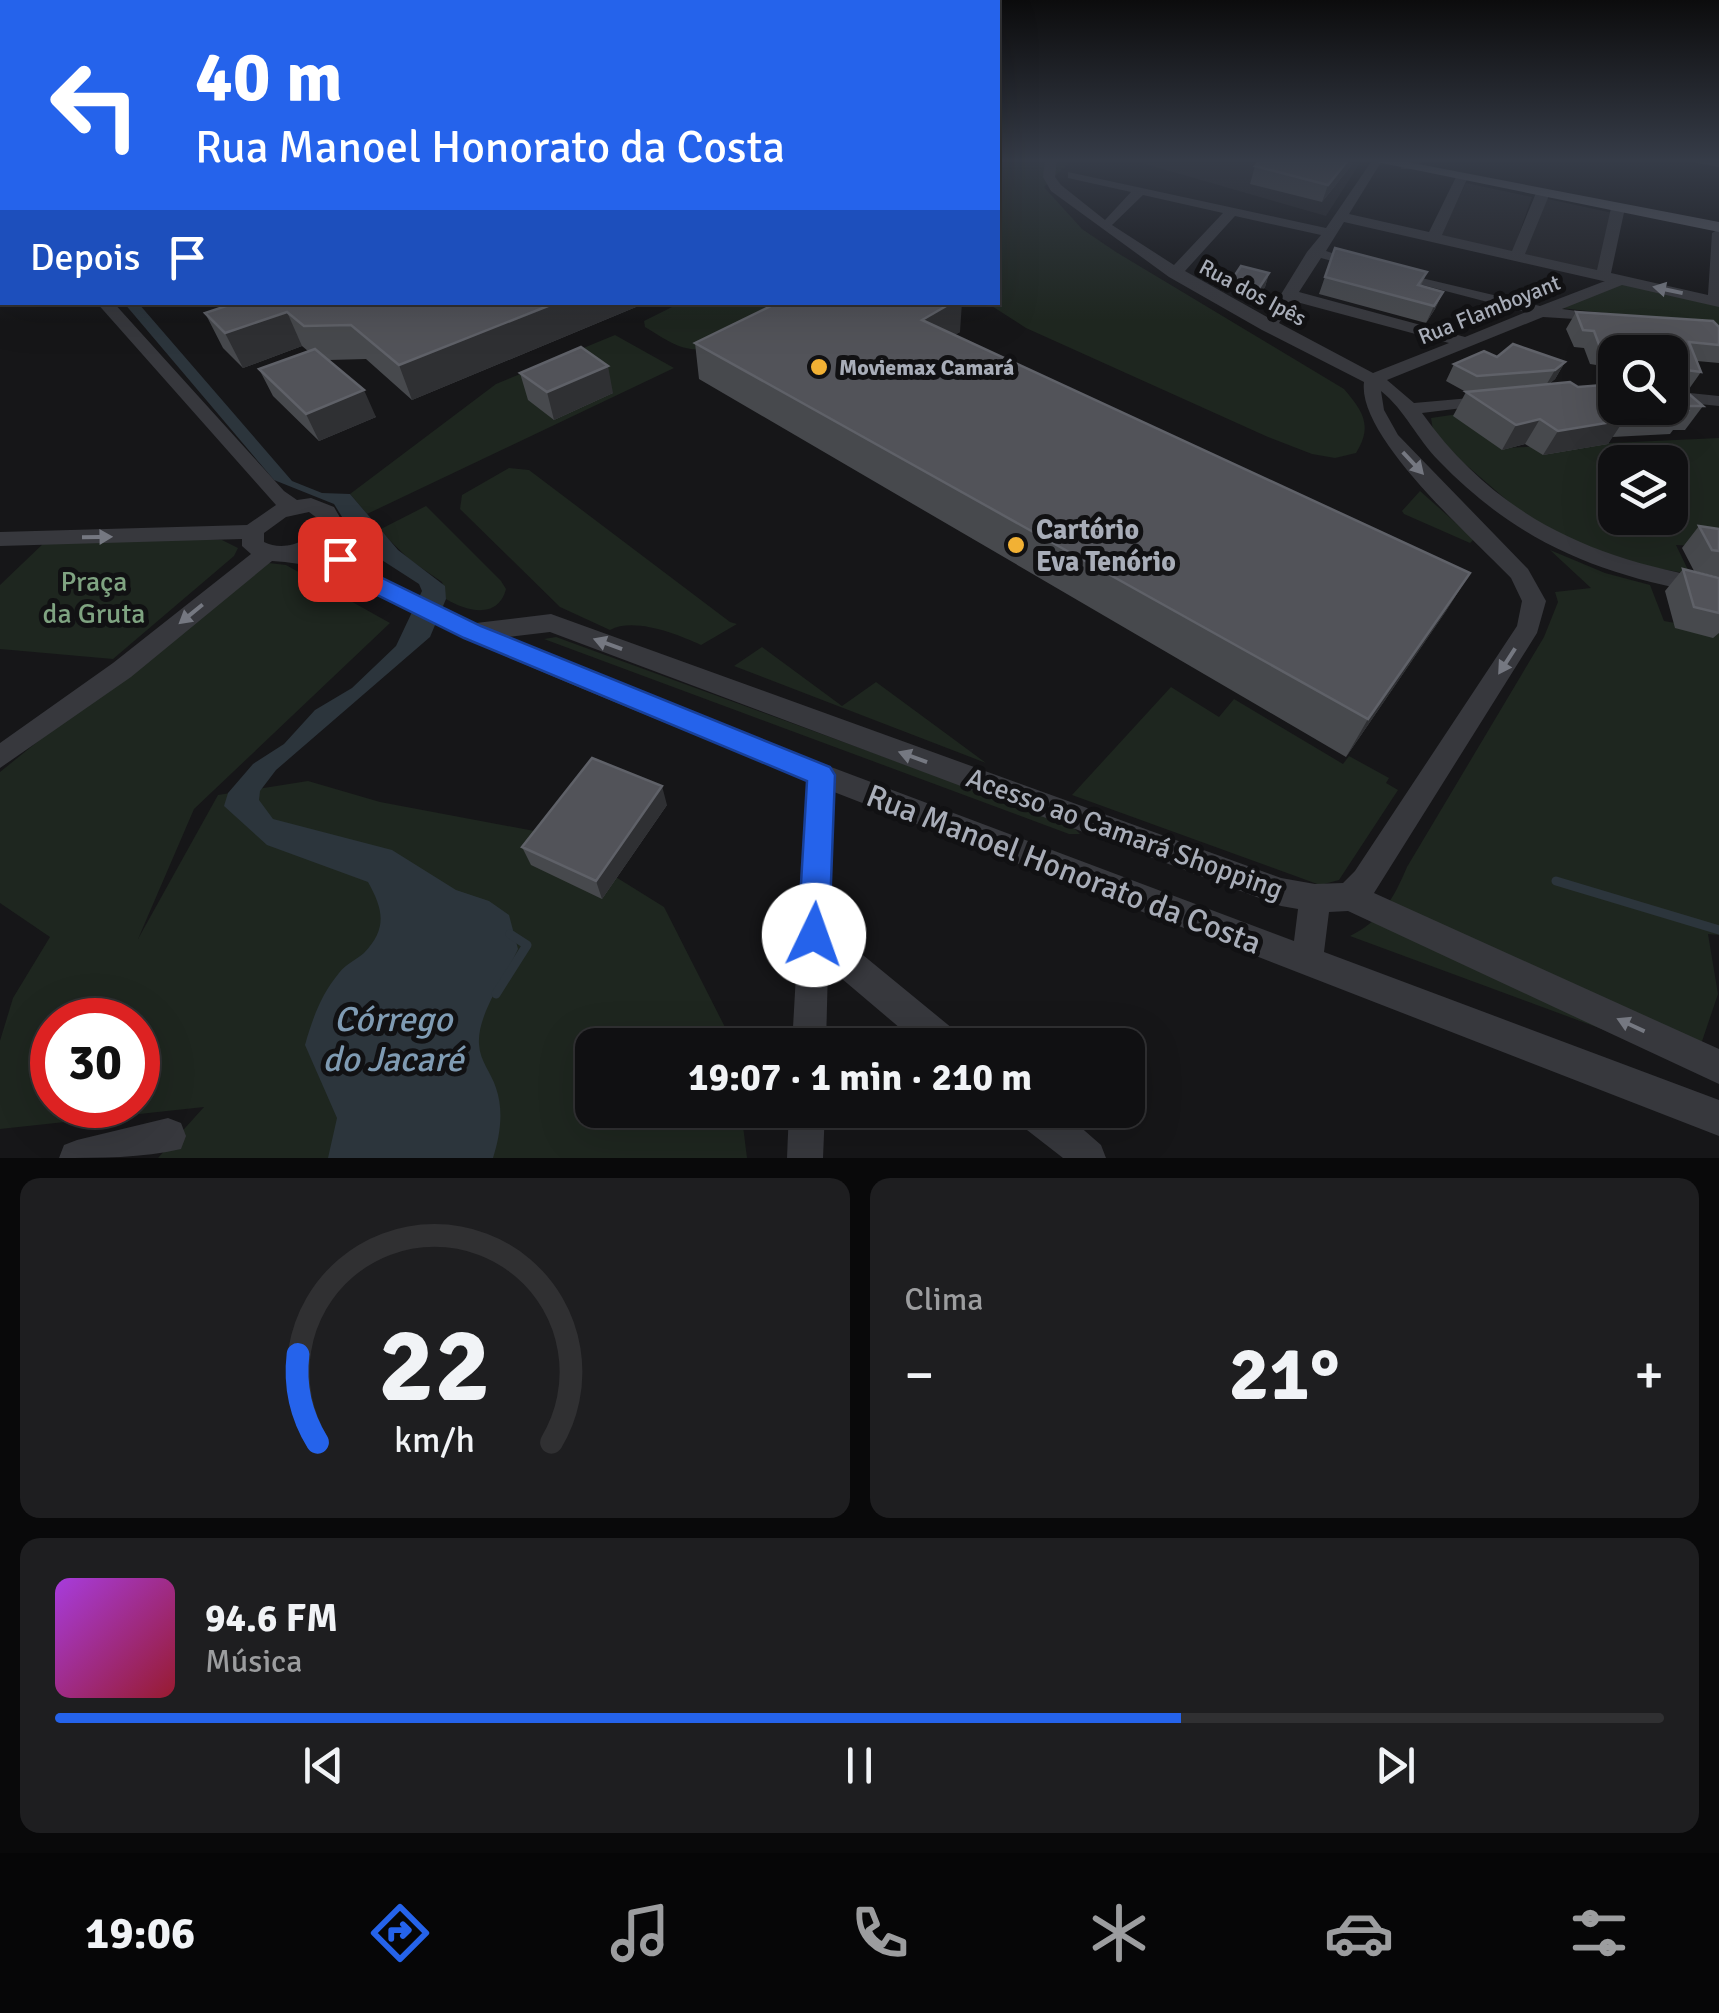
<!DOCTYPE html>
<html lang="pt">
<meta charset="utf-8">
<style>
body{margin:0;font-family:Signika,sans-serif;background:#1e1e20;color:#f1f3f6;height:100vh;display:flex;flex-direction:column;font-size:38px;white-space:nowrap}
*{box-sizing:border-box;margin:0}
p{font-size:32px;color:#9c9d9f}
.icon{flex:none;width:55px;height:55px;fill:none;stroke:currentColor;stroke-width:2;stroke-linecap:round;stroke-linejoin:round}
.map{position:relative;height:1158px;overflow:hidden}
.details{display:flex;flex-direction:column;gap:20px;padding:20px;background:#09090a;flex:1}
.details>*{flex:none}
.banner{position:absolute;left:0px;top:0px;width:1000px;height:305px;box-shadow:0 10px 40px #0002,0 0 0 2px #303032;background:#2563eb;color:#fff;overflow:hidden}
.tools{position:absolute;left:1598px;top:335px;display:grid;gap:20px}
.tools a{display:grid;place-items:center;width:90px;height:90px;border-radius:20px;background:#101012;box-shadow:0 10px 40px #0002,0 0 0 2px #303032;font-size:50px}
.speed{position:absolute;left:30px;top:998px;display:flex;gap:20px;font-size:50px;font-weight:700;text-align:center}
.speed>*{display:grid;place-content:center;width:130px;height:130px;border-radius:50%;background:#101012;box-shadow:0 10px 40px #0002,0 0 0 2px #303032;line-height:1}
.speed .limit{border:15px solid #d22;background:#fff;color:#111}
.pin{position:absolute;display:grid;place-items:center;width:85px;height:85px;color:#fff;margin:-42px;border-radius:20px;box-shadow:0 5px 15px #0006}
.me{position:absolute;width:110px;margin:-55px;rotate:3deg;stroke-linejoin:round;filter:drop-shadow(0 0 8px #0008)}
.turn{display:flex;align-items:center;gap:35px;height:210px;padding:0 30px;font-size:45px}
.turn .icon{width:130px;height:130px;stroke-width:2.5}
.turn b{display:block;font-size:70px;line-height:85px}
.then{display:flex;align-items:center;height:95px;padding:0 30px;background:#0003;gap:20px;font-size:38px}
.big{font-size:75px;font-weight:700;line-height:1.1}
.details .widget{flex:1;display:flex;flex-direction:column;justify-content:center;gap:15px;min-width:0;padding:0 35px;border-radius:20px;background:#1e1e20}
.details .dial{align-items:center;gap:0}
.dial svg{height:260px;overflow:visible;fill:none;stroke:#303032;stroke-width:7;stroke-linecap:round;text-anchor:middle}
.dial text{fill:#f1f3f6;stroke:none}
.song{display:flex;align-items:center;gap:30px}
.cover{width:120px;height:120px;border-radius:15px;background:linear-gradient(135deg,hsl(280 70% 55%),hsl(350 70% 35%))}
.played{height:10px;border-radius:5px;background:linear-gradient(90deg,#2563eb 70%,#303032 70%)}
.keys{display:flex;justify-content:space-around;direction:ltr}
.heat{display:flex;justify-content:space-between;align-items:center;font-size:55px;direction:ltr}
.details .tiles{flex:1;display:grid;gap:20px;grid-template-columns:1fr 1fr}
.widget:last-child{grid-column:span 2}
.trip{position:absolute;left:575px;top:1028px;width:570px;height:100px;border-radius:20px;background:#101012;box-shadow:0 10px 40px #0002,0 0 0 2px #303032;font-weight:700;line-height:100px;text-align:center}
.dock{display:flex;height:160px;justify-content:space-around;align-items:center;background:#060607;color:#9c9d9f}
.dock .icon{width:70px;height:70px}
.dock .selected{color:#2563eb}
.dock b{font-size:45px;color:#f1f3f6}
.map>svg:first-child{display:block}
</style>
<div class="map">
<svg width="1719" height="1158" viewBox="0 0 1719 1158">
<rect width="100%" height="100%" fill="#161618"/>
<path fill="#222225" d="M 1128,159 L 1339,159 L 1360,163 L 1326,216 Z
M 1466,183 L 1532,197 L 1512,254 L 1439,238 Z
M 1543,198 L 1613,213 L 1601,274 L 1524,256 Z"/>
<path fill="#1e261f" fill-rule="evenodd" d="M 998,159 L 1072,159 L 1044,187 L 1082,229 L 1116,252 L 1344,389 C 1363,411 1373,426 1356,453 L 1335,458 L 1312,454 L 1268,437 L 1026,328 L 987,303 L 998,302 Z
M 1620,283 L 1719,305 L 1719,326 L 1561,308 Z
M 680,303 L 804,303 L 705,349 C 681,352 665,339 645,327 L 644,321 Z
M 615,335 L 674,368 L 367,514 L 350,494 L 496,384 Z
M 1458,414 L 1502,448 L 1719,438 L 1719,547 L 1676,545 L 1690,574 L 1615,561 L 1531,521 L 1458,458 L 1433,430 L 1431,418 ZM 1615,462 L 1670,462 L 1670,518 L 1615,518 Z
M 509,468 L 529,470 L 730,622 L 737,624 L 701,645 C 677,634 634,617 610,630 L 560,607 L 460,509 L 462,495 Z
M 1420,491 L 1474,539 L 1470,543 L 1404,514 L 1402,511 Z
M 426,506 L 501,581 L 506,589 C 498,620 466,611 446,599 L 442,582 L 410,560 L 379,530 Z
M 154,538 L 222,540 L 238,548 L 234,556 L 113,659 L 0,649 L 0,585 L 46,541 Z
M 1550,550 L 1605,573 L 1650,585 L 1664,621 L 1719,631 L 1719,935 L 1708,934 L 1718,994 L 1696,1059 L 1683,1059 L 1350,936 C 1381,921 1394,898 1407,867 L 1544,637 L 1558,602 L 1555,592 L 1591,588 Z
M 260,562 L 286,565 L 390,623 L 194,809 L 138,939 L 218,795 L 308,781 L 380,802 L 545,833 L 664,907 L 731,1039 L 732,1045 L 592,1045 L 592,1110 L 741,1110 L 747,1158 L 158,1158 L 204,1107 L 0,1129 L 0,1041 L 13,998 L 50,937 L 0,903 L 0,772 ZM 52,1020 L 138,1020 L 138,1105 L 52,1105 Z
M 556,637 L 1071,825 L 1080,834 L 1069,834 L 544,639 Z
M 762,647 L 842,706 L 876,682 L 986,763 L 734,666 Z
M 1171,687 L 1219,717 L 1234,699 L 1343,764 L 1349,756 L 1389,778 L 1386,783 L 1398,790 L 1339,880 L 1320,885 L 1072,795 Z"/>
<path fill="#2c353c" d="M 124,303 L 139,304 L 292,481 L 322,493 L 350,494 L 398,550 L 445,586 L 446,599 L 430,637 L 276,770 L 260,791 L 259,800 L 273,819 L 392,850 L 456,890 L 489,901 L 509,915 L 518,949 C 506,976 477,1014 479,1044 C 480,1062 491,1072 496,1088 C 504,1111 500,1136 493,1158 L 328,1158 L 337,1118 L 305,1045 C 313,1017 321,995 339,973 C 346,964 356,960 364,953 C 388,928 383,909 368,882 L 267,845 L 224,806 L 228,793 L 253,764 L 284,744 L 315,710 L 352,688 L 396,646 L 422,591 L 419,584 L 360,546 L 334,504 L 274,480 Z"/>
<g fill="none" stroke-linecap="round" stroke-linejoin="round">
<path stroke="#2c353c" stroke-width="9" d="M 1556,881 L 1719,930
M 496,994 L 527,945 L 510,934"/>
<path fill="#2c353c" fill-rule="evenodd" d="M 0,203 L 2,204 L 2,212 L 0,213 Z"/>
<path fill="#37383d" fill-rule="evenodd" d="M 1045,159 L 1057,159 L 1055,177 L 1061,185 L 1105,220 L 1131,192 L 1068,178 L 1068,172 L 1326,228 L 1373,159 L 1383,159 L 1349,214 L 1429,232 L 1456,177 L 1462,173 L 1468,177 L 1442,235 L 1512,251 L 1536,193 L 1543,189 L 1550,193 L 1525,254 L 1597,270 L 1611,208 L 1618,204 L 1625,208 L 1611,273 L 1708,295 L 1712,233 L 1719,229 L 1719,307 L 1622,285 L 1562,309 L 1607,315 L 1607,321 L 1543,317 L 1387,380 L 1414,403 L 1493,396 L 1493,404 L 1487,405 L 1422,413 C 1497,518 1595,560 1719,580 L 1719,596 C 1605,577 1521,546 1439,461 C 1417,439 1405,410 1381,391 L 1384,410 L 1398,435 L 1528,569 L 1546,601 L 1537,633 L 1374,893 L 1719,1049 L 1719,1084 L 1348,911 L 1329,912 L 1324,952 L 1719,1100 L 1719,1136 L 834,792 L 830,928 L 958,1033 L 963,1045 L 920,1045 L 828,967 L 826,1045 L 792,1045 L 807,781 C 694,734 580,689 468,640 C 405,612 341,563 272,561 L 131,677 L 0,768 L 0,743 L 113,663 L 251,554 L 242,546 L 242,539 L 0,546 L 0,532 L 247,525 L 276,505 L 96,302 L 113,302 L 284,491 L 297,500 L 311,498 L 334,507 L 342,521 L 335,536 L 314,552 L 369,571 L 476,623 L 551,614 L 1281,878 L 1315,884 L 1343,883 L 1355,871 L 1517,626 L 1522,601 L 1511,578 C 1472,537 1357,437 1364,382 L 1262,330 L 1169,277 L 1051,191 L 1043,177 ZM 1143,195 L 1223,213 L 1174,265 L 1112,225 ZM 1235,216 L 1321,235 L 1307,252 L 1267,317 L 1185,271 ZM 1344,222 L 1603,281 L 1605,281 L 1540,306 L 1388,270 L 1388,276 L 1526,312 L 1465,337 L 1299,292 L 1321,258 L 1358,268 L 1365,264 L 1326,251 ZM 1293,301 L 1449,343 L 1373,373 L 1279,323 ZM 309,512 L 321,521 C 312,542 284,552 264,542 L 264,533 L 286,517 ZM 550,632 L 1281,906 L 1298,909 L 1294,941 L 831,767 L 508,637 Z
M 1412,159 L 1428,159 L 1409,169 L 1401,169 L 1401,163 Z
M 1690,159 L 1719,159 L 1719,167 L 1692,162 Z
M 0,246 L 2,246 L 2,254 L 0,254 Z
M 1670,391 L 1719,396 L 1719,406 L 1670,401 Z
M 789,1110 L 825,1110 L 823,1158 L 787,1158 Z
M 1013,1110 L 1061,1110 L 1101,1145 L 1106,1158 L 1063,1158 L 1018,1123 Z
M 168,1118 L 181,1123 L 186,1136 L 181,1149 C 143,1158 99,1158 59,1158 L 64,1145 L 77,1140 Z"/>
<path fill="#53555c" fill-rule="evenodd" d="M 1362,159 L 1392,159 L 1719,222 L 1719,232 Z
M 0,185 L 2,185 L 2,195 L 0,195 Z"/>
</g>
<path fill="#47494d" d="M 1354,162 L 1322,202 L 1250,184 L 1255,166 Z
M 1335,248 L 1427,272 L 1421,286 L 1443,292 L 1435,309 L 1426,323 L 1319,294 Z
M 1269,273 L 1265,287 L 1252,305 L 1229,291 L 1233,278 Z
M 648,302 L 412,400 L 366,359 L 329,360 L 376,417 L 319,441 L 273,396 L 259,369 L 308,351 L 302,346 L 243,368 L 223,348 L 205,313 Z
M 1576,312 L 1719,327 L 1719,363 L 1697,361 L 1701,372 L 1689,389 L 1683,388 L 1703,406 L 1685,430 L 1673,430 L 1670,434 L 1612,437 L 1608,444 L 1543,455 L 1525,444 L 1502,450 L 1453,416 L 1466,392 L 1446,381 L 1454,364 L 1497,357 L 1565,362 L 1555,379 L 1549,384 L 1578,387 L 1670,408 L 1670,352 L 1615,352 L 1615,368 L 1590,364 L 1584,348 L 1574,347 L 1566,329 Z
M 960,332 L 954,335 L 1470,573 L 1446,611 L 1346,757 L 699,379 L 695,343 Z
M 520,373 L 613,393 L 554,420 L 528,400 Z
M 1699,526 L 1719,529 L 1719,577 L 1694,571 L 1682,548 Z
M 1683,569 L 1719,578 L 1719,633 L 1713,638 L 1675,628 L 1665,591 Z
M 667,805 L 602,899 L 531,865 L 522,847 Z"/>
<path fill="#2f3033" d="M 1349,159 L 1356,159 L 1322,202 L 1328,185 Z
M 1269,273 L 1265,287 L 1252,305 L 1257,291 Z
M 1443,292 L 1435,309 L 1426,323 L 1434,306 Z
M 558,302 L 648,302 L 412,400 L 399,365 Z
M 953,302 L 962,302 L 960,332 L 920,355 L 922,320 Z
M 287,312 L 302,346 L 243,368 L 225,333 Z
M 1565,362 L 1555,379 L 1545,387 L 1555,370 Z
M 608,366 L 613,393 L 554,420 L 547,392 Z
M 364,390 L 376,417 L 319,441 L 306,414 Z
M 1540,419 L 1525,444 L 1502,450 L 1516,425 Z
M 1624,420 L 1608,444 L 1543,455 L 1558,431 Z
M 1470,573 L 1446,611 L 1346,757 L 1368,719 Z
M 662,786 L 667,805 L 602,899 L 596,881 Z"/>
<path fill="#525359" stroke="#5f6168" stroke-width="2.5" d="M 1262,159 L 1349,159 L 1328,185 L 1255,166 Z
M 1335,248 L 1427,272 L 1418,285 L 1443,292 L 1434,306 L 1325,277 Z
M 1241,266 L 1269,273 L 1257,291 L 1233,278 Z
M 238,302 L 558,302 L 399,365 L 351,325 L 304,326 L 287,312 L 225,333 L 205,313 Z
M 779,302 L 953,302 L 922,320 L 1470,573 L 1368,719 L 695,343 Z
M 1576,312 L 1713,321 L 1719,327 L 1719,345 L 1689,342 L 1701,372 L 1670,368 L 1670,352 L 1636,352 L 1600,347 L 1594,331 L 1583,330 Z
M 1513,344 L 1565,362 L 1555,370 L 1477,376 L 1454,364 L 1484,351 L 1497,357 Z
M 581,347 L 608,366 L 547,392 L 520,373 Z
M 315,349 L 364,390 L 306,414 L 259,369 Z
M 1670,381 L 1674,381 L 1703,406 L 1682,406 L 1687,410 L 1615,413 L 1624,420 L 1558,431 L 1540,419 L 1516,425 L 1466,392 L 1570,382 L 1578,387 L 1615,384 L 1615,408 L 1670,408 Z
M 1699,526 L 1719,529 L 1719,551 L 1712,550 Z
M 1683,569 L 1719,578 L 1719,613 L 1694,607 Z
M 592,758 L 662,786 L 596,881 L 522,847 Z"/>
<defs><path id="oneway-solid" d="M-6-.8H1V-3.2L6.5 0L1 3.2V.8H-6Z" transform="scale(2.5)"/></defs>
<g fill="#757881">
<use href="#oneway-solid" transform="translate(1668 290) rotate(-168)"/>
<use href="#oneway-solid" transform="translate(1413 463) rotate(47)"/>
<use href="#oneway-solid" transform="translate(97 537) rotate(-1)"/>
<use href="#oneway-solid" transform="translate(191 614) rotate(141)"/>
<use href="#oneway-solid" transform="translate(608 644) rotate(-160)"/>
<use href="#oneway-solid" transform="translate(1507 661) rotate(123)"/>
<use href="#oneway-solid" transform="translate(913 757) rotate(-160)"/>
<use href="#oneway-solid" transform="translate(1631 1025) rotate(-155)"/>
</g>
<linearGradient id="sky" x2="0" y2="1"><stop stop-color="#0c0c0d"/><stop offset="0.5" stop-color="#363c48"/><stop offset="1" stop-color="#363c48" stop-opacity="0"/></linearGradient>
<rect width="1719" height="321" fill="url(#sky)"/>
<path fill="#2563eb" stroke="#184099" stroke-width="2.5" d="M 340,551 L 370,572 L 481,626 L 830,767 L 835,775 L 829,935 L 825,945 L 814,950 L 803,945 L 798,935 L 807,781 L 464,638 L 353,583 L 329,559 Z"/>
<g fill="#f2b134" stroke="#111113" stroke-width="4">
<circle cx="819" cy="367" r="10"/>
<circle cx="1016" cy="545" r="10"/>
</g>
<g text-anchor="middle" stroke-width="10" stroke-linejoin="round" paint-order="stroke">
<g font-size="22" fill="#a8adb8" stroke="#111113">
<text transform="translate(1253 292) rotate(28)" y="8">Rua dos Ipês</text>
<text transform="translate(1489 309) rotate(-22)" y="8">Rua Flamboyant</text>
</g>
<g font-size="22" font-weight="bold" fill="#a8adb8" stroke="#111113" text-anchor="start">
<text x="839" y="375">Moviemax Camará</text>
</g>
<g font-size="28" font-weight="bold" fill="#a8adb8" stroke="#111113" text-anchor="start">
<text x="1036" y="539">Cartório<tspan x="1036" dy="32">Eva Tenório</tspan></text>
</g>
<g font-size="28" fill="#7fa381" stroke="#111113">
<text x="94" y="591">Praça<tspan x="94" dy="32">da Gruta</tspan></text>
</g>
<g font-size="28" fill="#a8adb8" stroke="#111113">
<text transform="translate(1125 833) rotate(20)" y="10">Acesso ao Camará Shopping</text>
</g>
<g font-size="32" fill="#a8adb8" stroke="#111113">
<text transform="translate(1064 869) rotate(21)" y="11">Rua Manoel Honorato da Costa</text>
</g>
<g font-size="35" font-style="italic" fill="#7f9bb3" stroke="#111113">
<text x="393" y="1031">Córrego<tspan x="393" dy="40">do Jacaré</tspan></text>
</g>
</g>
</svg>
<div class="tools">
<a><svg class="icon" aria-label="search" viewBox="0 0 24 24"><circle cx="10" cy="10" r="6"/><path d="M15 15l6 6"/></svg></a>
<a><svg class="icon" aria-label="layers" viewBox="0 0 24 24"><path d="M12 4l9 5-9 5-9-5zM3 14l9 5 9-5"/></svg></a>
</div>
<div class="speed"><div class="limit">30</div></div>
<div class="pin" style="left:340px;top:559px;background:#d93025"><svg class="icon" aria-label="arrive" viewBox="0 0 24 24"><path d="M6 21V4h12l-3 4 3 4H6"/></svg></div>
<svg class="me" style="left:814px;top:935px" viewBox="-20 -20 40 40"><circle r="19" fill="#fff"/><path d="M0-13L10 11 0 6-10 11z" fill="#2563eb"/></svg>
<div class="trip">19:07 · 1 min · 210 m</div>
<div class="banner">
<div class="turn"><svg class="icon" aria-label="left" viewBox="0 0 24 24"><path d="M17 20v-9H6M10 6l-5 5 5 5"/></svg><div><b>40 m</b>Rua Manoel Honorato da Costa</div></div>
<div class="then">Depois<svg class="icon" aria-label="arrive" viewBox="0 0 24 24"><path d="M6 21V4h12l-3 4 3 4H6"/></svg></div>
</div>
</div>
<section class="details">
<div class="tiles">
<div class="widget dial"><svg viewBox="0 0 100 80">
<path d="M14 69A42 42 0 1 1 86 69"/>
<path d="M14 69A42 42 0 0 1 8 42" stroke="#2563eb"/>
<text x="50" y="56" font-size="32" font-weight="700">22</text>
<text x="50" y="72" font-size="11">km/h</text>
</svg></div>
<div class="widget"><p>Clima</p>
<div class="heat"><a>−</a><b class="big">21°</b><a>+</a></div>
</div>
<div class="widget">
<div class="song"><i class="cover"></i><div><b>94.6 FM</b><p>Música</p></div></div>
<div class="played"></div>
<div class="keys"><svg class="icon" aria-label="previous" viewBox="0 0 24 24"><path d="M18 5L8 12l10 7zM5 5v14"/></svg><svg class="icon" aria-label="pause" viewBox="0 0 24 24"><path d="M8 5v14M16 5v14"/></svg><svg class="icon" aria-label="next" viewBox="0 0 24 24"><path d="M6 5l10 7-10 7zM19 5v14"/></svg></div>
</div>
</div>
</section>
<nav class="dock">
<b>19:06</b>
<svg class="icon selected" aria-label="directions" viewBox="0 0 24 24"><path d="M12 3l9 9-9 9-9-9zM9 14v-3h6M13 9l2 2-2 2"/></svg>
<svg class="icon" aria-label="music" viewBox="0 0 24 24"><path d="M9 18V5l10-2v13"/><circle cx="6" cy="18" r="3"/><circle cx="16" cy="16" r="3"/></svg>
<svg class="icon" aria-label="phone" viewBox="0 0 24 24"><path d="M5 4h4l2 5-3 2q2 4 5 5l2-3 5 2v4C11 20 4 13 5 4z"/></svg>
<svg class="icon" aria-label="climate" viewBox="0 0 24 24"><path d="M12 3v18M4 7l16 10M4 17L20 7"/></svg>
<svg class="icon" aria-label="car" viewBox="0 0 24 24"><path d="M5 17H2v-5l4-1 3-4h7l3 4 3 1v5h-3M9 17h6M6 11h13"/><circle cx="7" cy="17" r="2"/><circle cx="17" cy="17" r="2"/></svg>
<svg class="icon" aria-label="filters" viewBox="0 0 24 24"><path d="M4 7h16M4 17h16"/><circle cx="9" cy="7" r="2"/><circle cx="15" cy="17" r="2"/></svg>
</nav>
